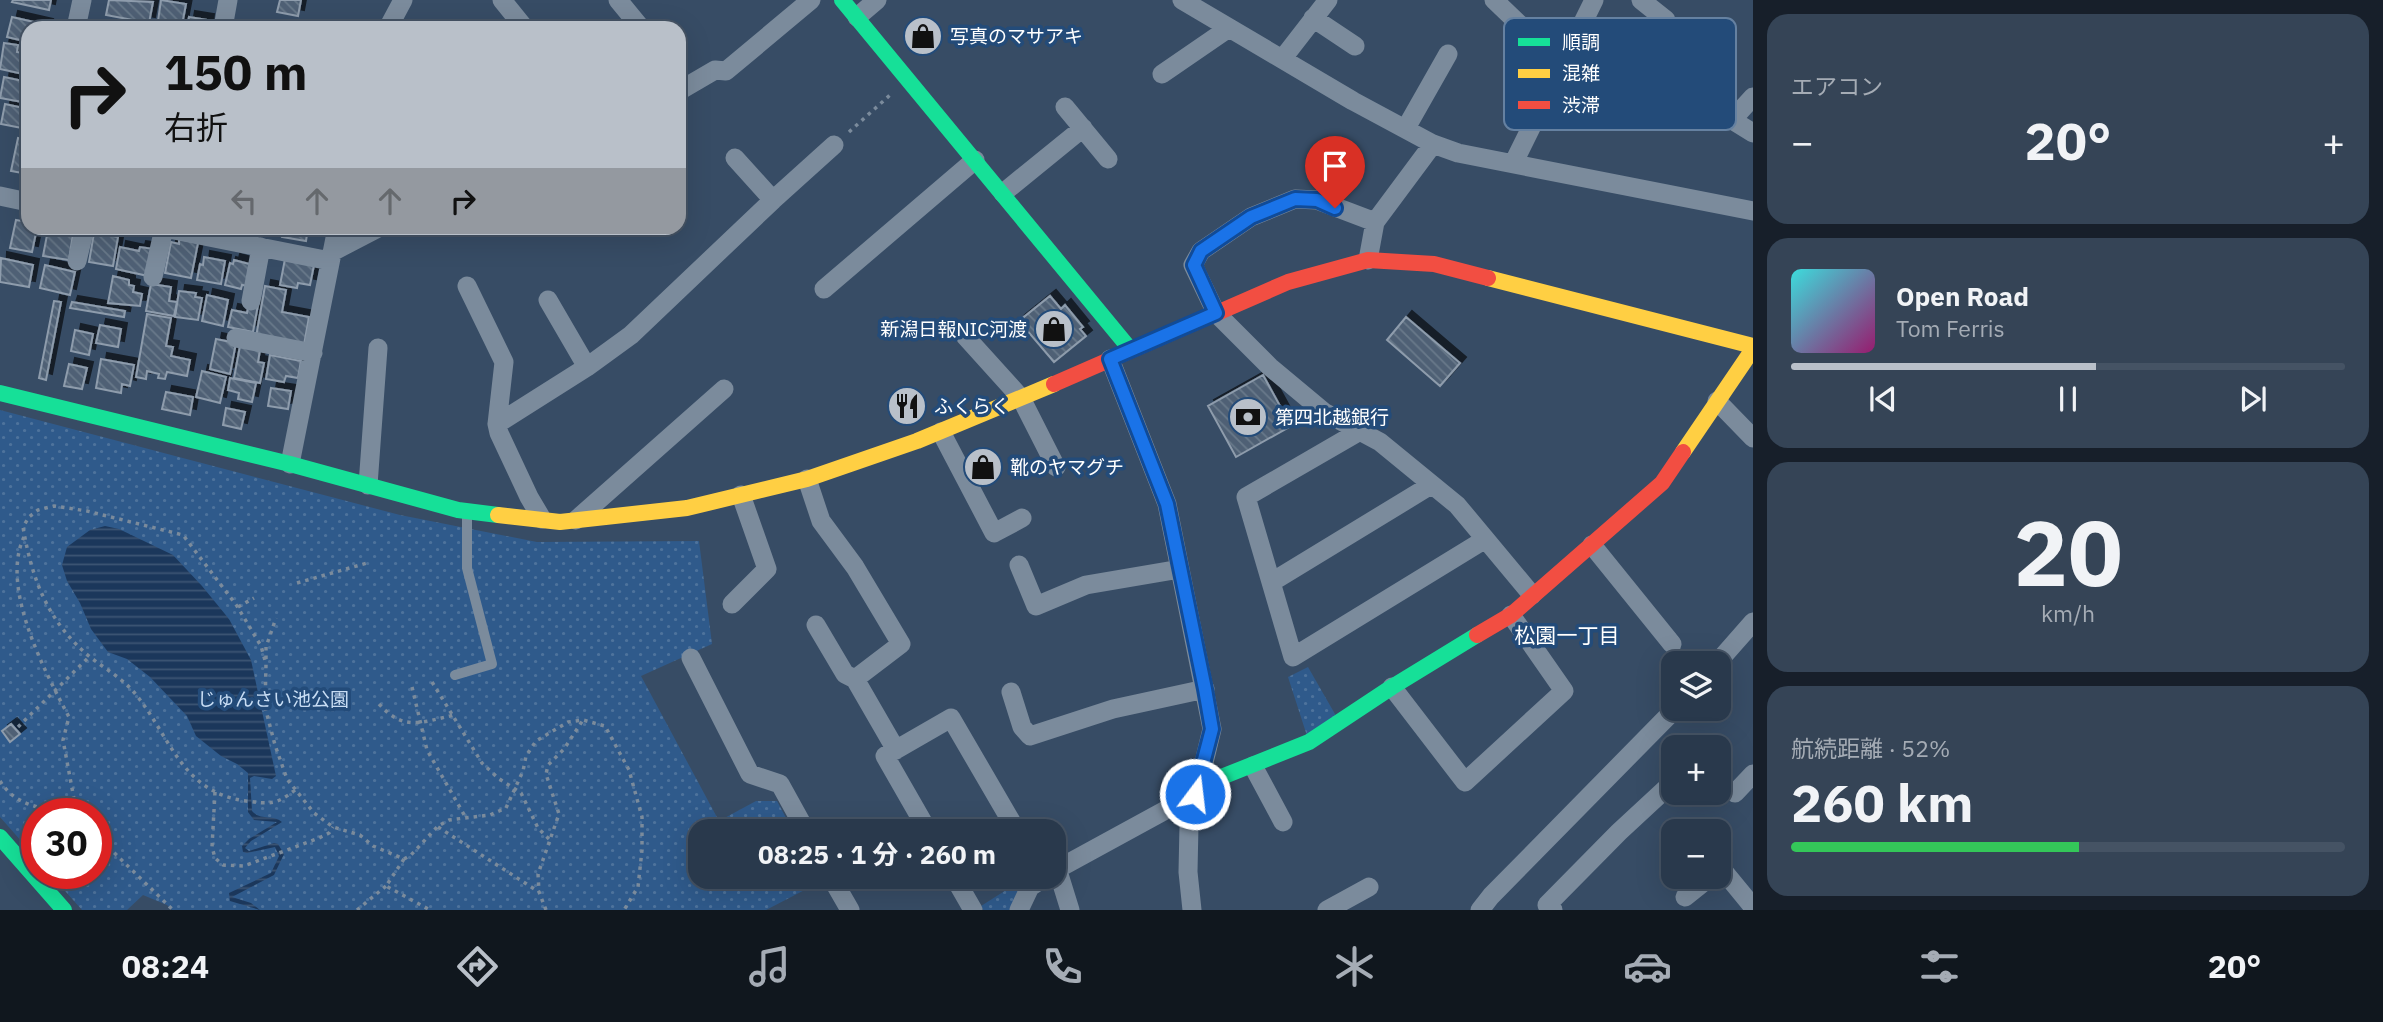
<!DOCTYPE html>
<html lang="ja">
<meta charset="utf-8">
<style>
body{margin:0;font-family:"IBM Plex Sans","Noto Sans JP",sans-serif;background:#354456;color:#f1f3f6;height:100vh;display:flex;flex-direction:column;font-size:26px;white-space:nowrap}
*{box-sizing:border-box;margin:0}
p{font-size:23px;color:#a5acb5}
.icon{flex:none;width:38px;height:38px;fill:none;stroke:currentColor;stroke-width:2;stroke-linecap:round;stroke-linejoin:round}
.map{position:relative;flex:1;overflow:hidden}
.panel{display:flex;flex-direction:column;gap:14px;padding:14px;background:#171f2a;width:630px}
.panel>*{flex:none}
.banner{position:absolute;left:21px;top:21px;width:665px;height:214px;border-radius:21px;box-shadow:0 7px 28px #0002,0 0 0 2px #455364;background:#b9c0c9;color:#111;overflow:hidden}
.buttons{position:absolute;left:1661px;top:651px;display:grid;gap:14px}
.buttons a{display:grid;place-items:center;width:70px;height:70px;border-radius:14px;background:#29394c;box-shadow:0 7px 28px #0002,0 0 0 2px #455364;font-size:35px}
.speed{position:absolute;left:21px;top:798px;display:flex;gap:14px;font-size:35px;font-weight:700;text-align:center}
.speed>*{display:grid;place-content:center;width:91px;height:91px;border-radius:50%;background:#29394c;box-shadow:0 7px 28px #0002,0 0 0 2px #455364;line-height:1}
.speed .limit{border:10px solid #d22;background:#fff;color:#111}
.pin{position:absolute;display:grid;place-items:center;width:60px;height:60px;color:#fff;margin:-72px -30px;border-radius:50% 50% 50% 0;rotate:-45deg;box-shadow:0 0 7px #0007}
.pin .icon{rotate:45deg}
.me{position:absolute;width:77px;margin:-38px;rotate:15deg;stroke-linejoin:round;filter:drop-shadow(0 0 5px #0008)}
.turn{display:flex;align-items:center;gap:24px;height:147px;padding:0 28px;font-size:32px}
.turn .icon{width:91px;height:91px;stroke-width:2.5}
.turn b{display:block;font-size:49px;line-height:60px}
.lanes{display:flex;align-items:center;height:66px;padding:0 28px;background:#0003;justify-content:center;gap:35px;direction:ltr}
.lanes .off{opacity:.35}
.big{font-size:52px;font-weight:700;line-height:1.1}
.panel .tile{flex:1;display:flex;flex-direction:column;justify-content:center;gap:10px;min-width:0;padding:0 24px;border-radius:21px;background:#354456}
.panel .dial{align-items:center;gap:0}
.dial b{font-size:91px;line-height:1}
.song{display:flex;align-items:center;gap:21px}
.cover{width:84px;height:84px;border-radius:10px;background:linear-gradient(135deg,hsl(180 70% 55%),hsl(320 70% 35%))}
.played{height:7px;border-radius:4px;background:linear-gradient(90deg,#b9c0c9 55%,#455364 55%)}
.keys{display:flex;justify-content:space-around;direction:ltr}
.heat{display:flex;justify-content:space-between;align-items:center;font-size:38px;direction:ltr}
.charge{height:10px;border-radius:5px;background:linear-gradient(90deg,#34c759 52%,#455364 0)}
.trip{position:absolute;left:688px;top:819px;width:378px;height:70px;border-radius:21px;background:#29394c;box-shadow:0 7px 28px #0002,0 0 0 2px #455364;font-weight:700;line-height:70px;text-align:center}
.menu{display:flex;height:112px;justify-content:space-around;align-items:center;background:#10171e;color:#a5acb5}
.menu .icon{width:49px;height:49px}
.menu .current{color:#b9c0c9}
.menu b{font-size:32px;color:#f1f3f6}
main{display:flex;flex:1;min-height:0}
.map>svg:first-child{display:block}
</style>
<main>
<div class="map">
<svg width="1753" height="910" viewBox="0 0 1753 910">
<defs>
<pattern id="park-dots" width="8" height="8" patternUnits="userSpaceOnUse" patternTransform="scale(1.75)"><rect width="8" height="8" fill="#2f5a8b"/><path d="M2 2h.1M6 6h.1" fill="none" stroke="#4e739c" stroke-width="1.8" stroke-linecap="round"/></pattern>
<pattern id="water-rules" width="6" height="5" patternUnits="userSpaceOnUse" patternTransform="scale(1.75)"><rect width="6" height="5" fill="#1b375b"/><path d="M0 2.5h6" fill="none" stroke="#3d5574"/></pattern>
<pattern id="building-back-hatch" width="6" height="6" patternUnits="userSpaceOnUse" patternTransform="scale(1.75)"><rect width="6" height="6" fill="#4f6175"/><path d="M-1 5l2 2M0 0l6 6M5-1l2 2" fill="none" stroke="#69798a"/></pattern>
<filter id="shadow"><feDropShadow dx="6" dy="-6" stdDeviation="0" flood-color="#0009"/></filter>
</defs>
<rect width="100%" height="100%" fill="#374c65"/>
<path fill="url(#park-dots)" d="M 0,410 L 400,515 L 537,542 L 699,541 L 712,644 L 641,676 L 719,821 L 756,801 L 777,801 L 793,831 L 700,831 L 700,877 L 818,877 L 820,882 L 766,910 L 172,910 L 167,905 L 143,895 L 127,910 L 82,910 L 49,873 L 96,873 L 96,814 L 37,814 L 37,859 L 0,817 Z
M 1308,667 L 1339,721 L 1309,742 L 1288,677 Z
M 1025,878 L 1027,884 L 1015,910 L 983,910 L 981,906 Z"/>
<path fill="url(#water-rules)" d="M 105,526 L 119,529 L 173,555 L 202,586 L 229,619 L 251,660 L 276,776 L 272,779 L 254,776 L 250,778 L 252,811 C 261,821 273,814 282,822 L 251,841 L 245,848 L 249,851 L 274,843 L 278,844 L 284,854 L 274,875 L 232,897 L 251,903 L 260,910 L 230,901 L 229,893 L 271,873 L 279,856 L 275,847 L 247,853 L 243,852 L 242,846 L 249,839 L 277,822 L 254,820 L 248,812 L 248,773 L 237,764 L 221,756 L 196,736 L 187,716 L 150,677 L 127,659 L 108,652 L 91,629 L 80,603 L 67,581 L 62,565 L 67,547 L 90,530 Z"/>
<path fill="url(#building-back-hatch)" stroke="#8e9cac" stroke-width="2" filter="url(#shadow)" d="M 13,0 L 51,0 L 49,10 L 12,2 Z
M 109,0 L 153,2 L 149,23 L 106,15 Z
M 161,0 L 186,4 L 182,25 L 158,21 Z
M 280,0 L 301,0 L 298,16 L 277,12 Z
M 12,17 L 47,25 L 46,28 L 28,28 L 28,42 L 7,37 Z
M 189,17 L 208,20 L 207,28 L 187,28 Z
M 4,43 L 18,45 L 17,52 L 26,54 L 28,48 L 28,75 L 0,69 Z
M 4,77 L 28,82 L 28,103 L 0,98 Z
M 5,104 L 28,109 L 27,129 L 1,124 Z
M 18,138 L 28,141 L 28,174 L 11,171 Z
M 16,220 L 28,222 L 28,228 L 37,228 L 32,252 L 10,248 Z
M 258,228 L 308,228 L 306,241 L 282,237 L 283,232 Z
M 48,230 L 73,234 L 69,260 L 43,256 Z
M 94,233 L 118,237 L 113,266 L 89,262 Z
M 179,239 L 198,243 L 191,278 L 165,273 L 171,242 L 179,244 Z
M 120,247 L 139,251 L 140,247 L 154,249 L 148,276 L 116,269 Z
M 204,257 L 225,261 L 221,284 L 197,280 L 200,264 L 203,265 Z
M 1,258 L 33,265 L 29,287 L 0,282 Z
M 285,259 L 314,265 L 310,285 L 298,283 L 297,288 L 280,285 Z
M 234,260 L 253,265 L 248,286 L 242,285 L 241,289 L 225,285 L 230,263 L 233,264 Z
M 45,265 L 75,272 L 70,295 L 40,288 Z
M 113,276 L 129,280 L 129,285 L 134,286 L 133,292 L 142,294 L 140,306 L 108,303 Z
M 151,284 L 171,287 L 169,301 L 177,302 L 174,316 L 146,311 Z
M 265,286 L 286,290 L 282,312 L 309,317 L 304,345 L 256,337 Z
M 179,291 L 196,293 L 195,297 L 202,298 L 198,320 L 175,317 Z
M 207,295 L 228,300 L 223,326 L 202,321 Z
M 1050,296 L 1061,309 L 1065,305 L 1083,327 L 1080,329 L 1086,336 L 1054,362 L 1019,321 Z
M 54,301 L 61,302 L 46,380 L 39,378 Z
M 72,302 L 125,311 L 124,317 L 70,308 Z
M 249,303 L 258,305 L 253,332 L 228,327 L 232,310 L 247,313 Z
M 147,314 L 171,318 L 166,346 L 173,347 L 171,356 L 190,360 L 187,376 L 167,372 L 165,379 L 158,378 L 159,374 L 147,371 L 146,379 L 136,377 Z
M 1406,317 L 1460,363 L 1440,386 L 1387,340 Z
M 100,325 L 121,329 L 118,347 L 96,343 Z
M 75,330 L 93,334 L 89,355 L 71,351 Z
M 216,339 L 236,343 L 230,374 L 210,369 Z
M 240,346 L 260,350 L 258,362 L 264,363 L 260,383 L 234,378 Z
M 270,355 L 301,361 L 298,378 L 286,376 L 284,382 L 266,379 Z
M 101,359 L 134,365 L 130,386 L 122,384 L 121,393 L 96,388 Z
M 69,364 L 87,368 L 82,389 L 64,386 Z
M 202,371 L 226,377 L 220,403 L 196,397 Z
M 1263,375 L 1291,426 L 1236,457 L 1208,406 Z
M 230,378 L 256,383 L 252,402 L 238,399 L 239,393 L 228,390 Z
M 271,388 L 291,391 L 288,409 L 268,406 Z
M 166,392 L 193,397 L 190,415 L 162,409 Z
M 226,408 L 245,412 L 241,429 L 223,425 Z
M 11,724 L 20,734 L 10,742 L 2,731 Z"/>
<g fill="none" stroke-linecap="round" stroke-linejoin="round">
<path stroke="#7b8b9c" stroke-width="3.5" stroke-dasharray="3.5 5" stroke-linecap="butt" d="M 849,132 L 890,95
M 24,537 C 0,587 44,670 69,717 L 63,740 L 74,799 L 81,814
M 297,583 L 367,563
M 238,607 L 254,598
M 266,659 L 266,647 L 276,618
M 432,682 L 482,763 L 498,778 L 521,793 L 538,828 L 549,839
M 412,687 L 427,750 L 466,818
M 379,704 C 404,732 422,722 454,715
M 18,727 L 90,656
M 0,781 C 16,807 43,808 71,814
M 295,790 C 276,805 270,804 246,801 C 179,792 170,733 132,690 C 120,677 104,668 90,657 C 48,622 32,580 23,527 L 29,517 L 38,510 L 54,506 L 87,511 L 183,535 L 237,606 L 261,646 L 266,664 L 265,707 L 275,745 L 287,779 L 314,813 L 333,827 L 360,835 L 373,846 L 404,859 L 386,886 L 430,910
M 215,792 L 212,847 L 215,858 L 223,865 L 244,866 L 319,838 L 329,833 L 333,827
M 438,827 L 539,892
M 96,835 L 173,910
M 404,859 L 411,855 L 438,826 L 449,820 L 490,815 L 506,808 L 523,771 L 526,756 L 536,741 L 568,722 L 583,720 L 605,726 L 629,770 L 642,817 L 642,850 L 638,887 L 624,910
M 357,910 L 386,886
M 546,910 L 539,892 L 538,874 L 559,814 L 546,774 L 548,765 L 564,749 L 583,720"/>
<path stroke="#7b8b9c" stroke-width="10" d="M 455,675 L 492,664 L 467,568 L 467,514"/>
<path stroke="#7b8b9c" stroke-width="19" d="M 502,0 L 523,26
M 618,0 L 641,28
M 1182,0 L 1353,101 L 1433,144 L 1458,153 L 1753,211
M 1494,0 L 1561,64
M 1641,0 L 1666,20 L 1657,32
M 857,17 L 877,0
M 1313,18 L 1355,46
M 76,28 L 82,0
M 223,28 L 228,0
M 388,28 L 403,0
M 1283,58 L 1328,0
M 1162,74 L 1229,28
M 679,91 L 715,70 L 726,71 L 811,0
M 1753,97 L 1732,120 L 1753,133
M 1065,107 L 1108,159
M 1406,128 L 1448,54
M 735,158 L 773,200
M 1514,162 L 1594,0
M 1003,193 L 1083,128
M 0,196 L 28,202
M 1375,222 L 1317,200 L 1295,199 L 1251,217 L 1201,251 L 1193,265 L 1216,313 L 1270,367 L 1324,412 L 1380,442 L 1457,505 L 1532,595
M 332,252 L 378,228
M 1368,260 L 1375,222 L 1433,144
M 77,261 L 85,228
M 153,277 L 164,228 L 330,261
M 467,286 L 504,362 L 497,424
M 824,289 L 975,160
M 548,300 L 587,367
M 251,301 L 261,247
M 965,336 L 1021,398 L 1056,467
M 236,338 L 313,353
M 1110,359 L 1167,504 L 1212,729 L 1189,825 L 1188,872 L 1192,910
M 1717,401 L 1753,438
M 1360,431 L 1246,497 L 1293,657 L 1484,540
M 941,432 L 994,533 L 1022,518
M 290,464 L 337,228
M 807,479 L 821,521 L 855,567 L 901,644 L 855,679 L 896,750
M 368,485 L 378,348
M 542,519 L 529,497 L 499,433 L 497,424 L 587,367 L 631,335 L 773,200 L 834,145
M 576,520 L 724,389
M 1592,545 L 1672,644
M 1019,565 L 1036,606 L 1086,585 L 1180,569
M 1272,582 L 1431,485
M 732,604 L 767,569 L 741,495
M 816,625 L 845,674 L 855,679
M 691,658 L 750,774 L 780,784 L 806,831
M 1717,663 L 1753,622
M 1392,687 L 1465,782 L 1564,691 L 1511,615
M 1011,692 L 1022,727 L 1030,736 L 1113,709 L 1205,689
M 1253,766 L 1283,822
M 1735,793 L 1753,774
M 928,831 L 885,756 L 951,718 L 1011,821 L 993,831
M 1057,868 L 1070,910
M 1718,870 L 1721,868 L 1753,907
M 1054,871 L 1195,794
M 831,877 L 850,910
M 954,877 L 973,910
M 1685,897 L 1710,877
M 1019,910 L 1030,887 L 1045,877
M 1327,910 L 1369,887
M 1480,910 L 1491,896 L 1675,709
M 1553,910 L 1547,905 L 1619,832 L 1673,782"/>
<path stroke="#16e098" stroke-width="16" d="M 842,0 L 1130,349
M 0,393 L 290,464 L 458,510 L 498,515
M 1198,781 L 1219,778 L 1309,742 L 1392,687 L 1477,635
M 0,837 L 64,910"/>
<path stroke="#ffcf43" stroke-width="16" d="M 1488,278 L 1753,346
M 1683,452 L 1753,349
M 498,515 L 560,522 L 687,508 L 807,479 L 917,441 L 1054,384"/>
<path stroke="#f24e42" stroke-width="16" d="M 1054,384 L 1288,282 L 1368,260 L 1434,264 L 1488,278
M 1477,635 L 1511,615 L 1662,483 L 1683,452"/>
</g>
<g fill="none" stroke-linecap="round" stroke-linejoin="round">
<defs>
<path id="route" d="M 1195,794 L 1212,729 L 1205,689 L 1167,504 L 1110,359 L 1216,313 L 1194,265 L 1201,251 L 1251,217 L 1295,199 L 1317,200 L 1335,208"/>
</defs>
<use href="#route" stroke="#114b97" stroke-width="18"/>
<use href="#route" stroke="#1a73e8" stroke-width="12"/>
</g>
<defs>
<symbol id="shop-disc" viewBox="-11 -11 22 22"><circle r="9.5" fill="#b9c0c9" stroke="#234b79"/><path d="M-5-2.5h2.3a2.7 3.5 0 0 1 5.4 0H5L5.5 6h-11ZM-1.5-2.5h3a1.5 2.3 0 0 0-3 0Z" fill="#111"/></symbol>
<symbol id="restaurant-disc" viewBox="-11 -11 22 22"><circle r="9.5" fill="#b9c0c9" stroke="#234b79"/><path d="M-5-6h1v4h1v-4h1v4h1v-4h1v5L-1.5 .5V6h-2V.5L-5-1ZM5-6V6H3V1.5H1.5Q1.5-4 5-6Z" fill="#111"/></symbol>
<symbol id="bank-disc" viewBox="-11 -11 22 22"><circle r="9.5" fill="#b9c0c9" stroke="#234b79"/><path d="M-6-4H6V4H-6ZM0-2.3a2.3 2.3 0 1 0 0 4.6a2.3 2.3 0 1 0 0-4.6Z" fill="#111"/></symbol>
</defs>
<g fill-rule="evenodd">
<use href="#shop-disc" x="901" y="14" width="44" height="44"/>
<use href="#shop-disc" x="1032" y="307" width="44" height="44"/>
<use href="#restaurant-disc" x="885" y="384" width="44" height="44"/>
<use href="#bank-disc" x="1226" y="395" width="44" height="44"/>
<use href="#shop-disc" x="961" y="445" width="44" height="44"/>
</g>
<g text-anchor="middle" stroke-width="7" stroke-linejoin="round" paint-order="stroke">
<g font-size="19" fill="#fff" stroke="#234b79" text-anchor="start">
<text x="950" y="43">写真のマサアキ</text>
<text x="1027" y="336" text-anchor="end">新潟日報NIC河渡</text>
<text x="934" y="413">ふくらく</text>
<text x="1275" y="424">第四北越銀行</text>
<text x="1010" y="474">靴のヤマグチ</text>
</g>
<g font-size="19" fill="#c8ddf4" stroke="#234b79">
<text x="273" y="706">じゅんさい池公園</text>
</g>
<g font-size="21" fill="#fff" stroke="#234b79">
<text x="1567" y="643">松園一丁目</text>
</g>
</g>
<rect x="1504" y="18" width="232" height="112" rx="10" fill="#234b79" stroke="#6581a1" stroke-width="2"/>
<rect x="1518" y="38" width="32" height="8" fill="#16e098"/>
<rect x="1518" y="69" width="32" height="9" fill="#ffcf43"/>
<rect x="1518" y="101" width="32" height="8" fill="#f24e42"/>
<g font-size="19" fill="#fff">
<text x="1562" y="49">順調</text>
<text x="1562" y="80">混雑</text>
<text x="1562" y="112">渋滞</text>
</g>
</svg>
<div class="buttons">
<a><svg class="icon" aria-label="layers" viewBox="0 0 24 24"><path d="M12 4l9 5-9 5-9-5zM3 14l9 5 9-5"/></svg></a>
<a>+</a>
<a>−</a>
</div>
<div class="speed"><div class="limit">30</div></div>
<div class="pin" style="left:1335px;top:208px;background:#d93025"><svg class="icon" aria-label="arrive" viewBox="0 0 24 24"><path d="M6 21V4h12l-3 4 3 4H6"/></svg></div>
<svg class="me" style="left:1195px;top:794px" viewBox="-20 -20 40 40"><circle r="17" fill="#1a73e8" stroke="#fff" stroke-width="3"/><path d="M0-11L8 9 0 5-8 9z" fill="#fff"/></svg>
<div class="trip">08:25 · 1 分 · 260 m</div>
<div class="banner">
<div class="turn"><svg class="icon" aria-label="right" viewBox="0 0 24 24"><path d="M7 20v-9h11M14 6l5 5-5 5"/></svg><div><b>150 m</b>右折</div></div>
<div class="lanes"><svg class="icon off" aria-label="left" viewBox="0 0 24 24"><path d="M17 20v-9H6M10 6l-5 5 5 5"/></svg><svg class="icon off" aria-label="ahead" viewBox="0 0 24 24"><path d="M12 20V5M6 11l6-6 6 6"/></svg><svg class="icon off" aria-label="ahead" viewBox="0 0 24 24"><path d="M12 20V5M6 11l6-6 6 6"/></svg><svg class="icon" aria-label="right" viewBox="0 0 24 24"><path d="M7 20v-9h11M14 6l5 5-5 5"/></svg></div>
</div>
</div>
<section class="panel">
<div class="tile"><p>エアコン</p>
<div class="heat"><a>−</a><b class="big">20°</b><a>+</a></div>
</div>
<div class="tile">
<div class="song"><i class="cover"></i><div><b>Open Road</b><p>Tom Ferris</p></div></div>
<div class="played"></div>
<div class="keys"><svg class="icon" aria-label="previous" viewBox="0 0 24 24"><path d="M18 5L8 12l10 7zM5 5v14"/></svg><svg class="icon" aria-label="pause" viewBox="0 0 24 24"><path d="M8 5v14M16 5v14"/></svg><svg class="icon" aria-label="next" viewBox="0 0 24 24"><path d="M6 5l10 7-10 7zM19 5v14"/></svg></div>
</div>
<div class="tile dial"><b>20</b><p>km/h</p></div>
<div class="tile"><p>航続距離 · 52%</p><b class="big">260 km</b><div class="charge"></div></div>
</section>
</main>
<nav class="menu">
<b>08:24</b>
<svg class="icon current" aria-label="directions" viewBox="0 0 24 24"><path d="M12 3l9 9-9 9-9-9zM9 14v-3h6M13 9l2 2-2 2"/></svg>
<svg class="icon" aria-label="music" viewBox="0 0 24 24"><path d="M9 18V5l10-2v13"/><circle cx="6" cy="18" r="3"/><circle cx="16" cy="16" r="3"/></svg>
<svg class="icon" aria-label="phone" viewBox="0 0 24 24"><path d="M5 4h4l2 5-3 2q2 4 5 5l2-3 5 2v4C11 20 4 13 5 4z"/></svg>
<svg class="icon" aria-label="climate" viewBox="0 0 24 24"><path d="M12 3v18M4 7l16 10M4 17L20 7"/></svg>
<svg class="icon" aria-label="car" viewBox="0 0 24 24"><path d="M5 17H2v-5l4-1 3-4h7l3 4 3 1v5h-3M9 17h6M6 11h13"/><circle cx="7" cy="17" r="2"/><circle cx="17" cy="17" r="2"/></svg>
<svg class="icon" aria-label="filters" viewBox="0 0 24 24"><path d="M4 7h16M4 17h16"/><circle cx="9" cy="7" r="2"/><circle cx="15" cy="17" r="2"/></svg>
<b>20°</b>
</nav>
